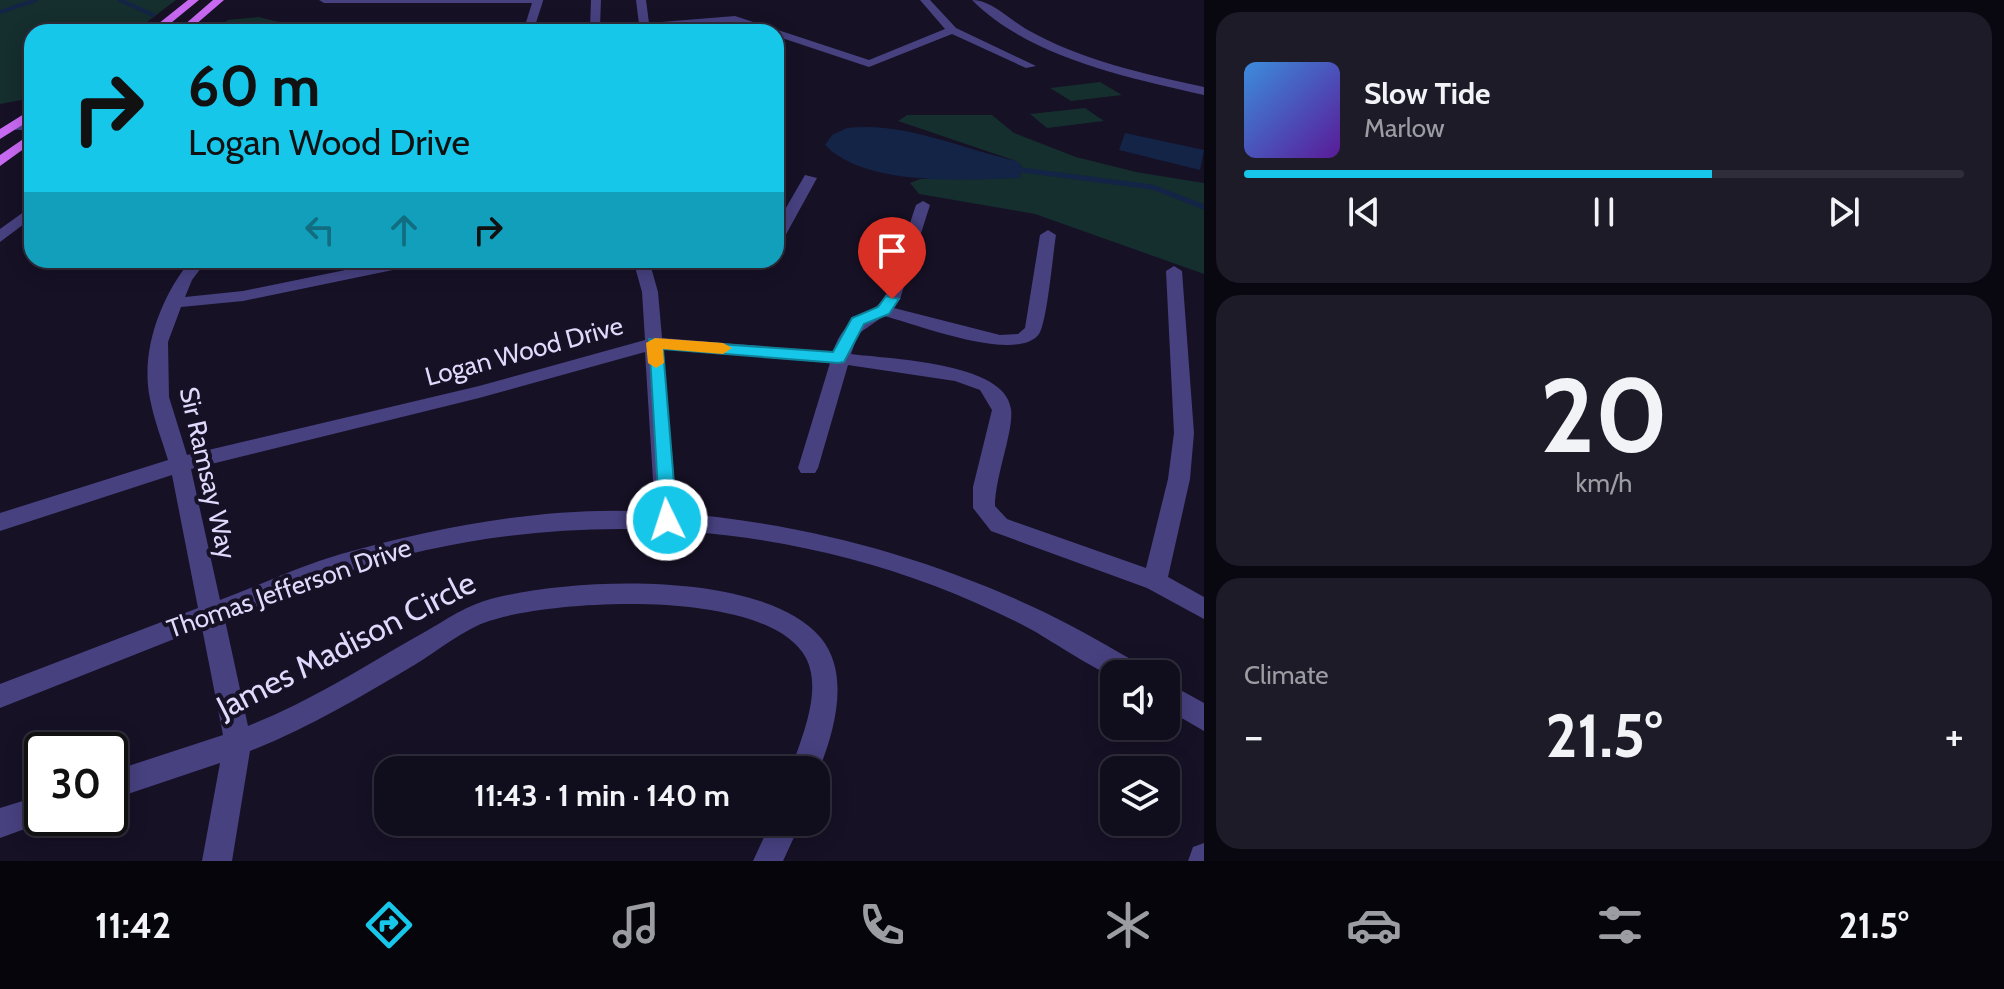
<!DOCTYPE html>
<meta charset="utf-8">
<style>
body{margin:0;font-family:Cabin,sans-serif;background:#1e1b29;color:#f1f3f6;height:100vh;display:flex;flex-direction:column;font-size:30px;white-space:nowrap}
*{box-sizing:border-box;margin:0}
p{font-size:26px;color:#9c9ca3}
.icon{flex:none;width:44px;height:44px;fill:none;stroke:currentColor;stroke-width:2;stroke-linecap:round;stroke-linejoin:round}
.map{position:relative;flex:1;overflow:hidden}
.drawer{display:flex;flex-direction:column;gap:12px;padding:12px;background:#09070f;width:800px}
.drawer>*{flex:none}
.hud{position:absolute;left:24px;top:24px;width:760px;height:244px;border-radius:24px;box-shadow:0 4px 20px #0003,0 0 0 2px #302d3b;background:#16c7ea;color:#111;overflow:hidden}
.fabs{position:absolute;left:1100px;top:660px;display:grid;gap:16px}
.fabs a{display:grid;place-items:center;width:80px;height:80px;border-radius:16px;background:#100d1c;box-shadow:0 4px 20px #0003,0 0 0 2px #302d3b;font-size:40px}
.speed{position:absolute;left:24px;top:732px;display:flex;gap:16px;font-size:40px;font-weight:700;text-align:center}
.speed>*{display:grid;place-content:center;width:104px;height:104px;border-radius:50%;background:#100d1c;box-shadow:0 4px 20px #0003,0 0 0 2px #302d3b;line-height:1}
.speed .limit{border:4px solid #111;border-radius:12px;background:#fff;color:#111}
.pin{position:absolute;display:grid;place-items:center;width:68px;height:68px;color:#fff;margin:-82px -34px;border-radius:50% 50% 50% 0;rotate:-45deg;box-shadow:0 0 8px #0007}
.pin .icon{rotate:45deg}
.me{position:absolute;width:88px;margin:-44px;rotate:356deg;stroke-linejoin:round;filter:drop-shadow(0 0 6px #0008)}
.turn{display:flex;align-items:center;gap:28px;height:168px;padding:0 32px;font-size:36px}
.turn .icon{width:104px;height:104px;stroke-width:2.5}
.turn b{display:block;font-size:56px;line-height:68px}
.lanes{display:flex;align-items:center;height:76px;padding:0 32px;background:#0003;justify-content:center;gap:40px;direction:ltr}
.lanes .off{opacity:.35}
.big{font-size:60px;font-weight:700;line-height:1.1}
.drawer .tile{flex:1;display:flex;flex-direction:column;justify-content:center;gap:12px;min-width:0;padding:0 28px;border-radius:24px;background:#1e1b29}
.drawer .dial{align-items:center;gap:0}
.dial b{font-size:104px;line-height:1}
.song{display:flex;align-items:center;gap:24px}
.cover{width:96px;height:96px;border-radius:12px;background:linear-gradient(135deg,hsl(210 70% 55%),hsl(270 70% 35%))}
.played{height:8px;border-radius:4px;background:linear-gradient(90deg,#16c7ea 65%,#302d3b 65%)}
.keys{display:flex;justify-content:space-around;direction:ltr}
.heat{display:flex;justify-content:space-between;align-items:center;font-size:44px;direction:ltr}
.trip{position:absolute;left:374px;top:756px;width:456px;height:80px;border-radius:24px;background:#100d1c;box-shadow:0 4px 20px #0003,0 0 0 2px #302d3b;font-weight:700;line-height:80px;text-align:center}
.menu{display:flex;height:128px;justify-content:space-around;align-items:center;background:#06050b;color:#9c9ca3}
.menu .icon{width:56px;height:56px}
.menu .selected{color:#16c7ea}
.menu b{font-size:36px;color:#f1f3f6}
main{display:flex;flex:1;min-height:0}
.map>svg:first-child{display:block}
</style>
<main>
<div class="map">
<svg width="1204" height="861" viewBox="0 0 1204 861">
<rect width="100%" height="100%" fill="#161125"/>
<path fill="#152e2e" d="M 0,0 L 176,0 L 134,32 L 32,32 L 32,98 L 0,104 Z
M 259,17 L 320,32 L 210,32 L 228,20 Z
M 1100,82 L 1122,95 L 1071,101 L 1050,88 Z
M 1085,108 L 1104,121 L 1047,128 L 1030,114 Z
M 907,115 L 992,115 L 1014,133 L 1076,157 L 1136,172 L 1204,183 L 1204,274 L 1035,214 L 919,194 L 910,183 L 920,179 L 1020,178 L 1022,166 L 1016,161 L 898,121 Z"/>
<path fill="#132447" d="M 847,128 C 904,121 962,149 1017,161 L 1022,166 L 1020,178 C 967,180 865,187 825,145 L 832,135 Z
M 1125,133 L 1204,150 L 1200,170 L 1119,150 Z"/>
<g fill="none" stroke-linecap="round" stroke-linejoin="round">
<path stroke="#132447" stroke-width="4" d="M 120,0 L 153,15
M 0,12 L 36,0
M 197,26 L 200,27
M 214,31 L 218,32"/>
<path stroke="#132447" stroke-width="5" d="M 1014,169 L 1152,187 L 1204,207"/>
<path fill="#474180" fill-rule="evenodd" d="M 319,0 L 543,0 L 543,1 L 533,32 L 523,32 L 532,3 L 324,3 Z
M 591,0 L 601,0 L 600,27 L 639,24 L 636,0 L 646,0 L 649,23 L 735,16 L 869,60 L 945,29 L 920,0 L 930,0 L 956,28 L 1036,66 L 1026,68 L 952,34 L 869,67 L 776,36 L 776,32 L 764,32 L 734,22 L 616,32 L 573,32 L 590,28 Z
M 972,0 C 991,0 1009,19 1026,29 C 1080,60 1144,74 1204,87 L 1204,95 C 1127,77 1030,58 972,0 Z
M 13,122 L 32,123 L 32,131 L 8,129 L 7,126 Z
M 805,175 L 817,178 L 784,238 L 776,243 L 776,225 Z
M 923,201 L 930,205 L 900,299 L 894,308 L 1000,335 L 1018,334 L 1025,328 L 1040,235 L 1048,230 L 1056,235 C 1053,253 1047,323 1039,334 C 1017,364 916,324 884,316 L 858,334 L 851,354 C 888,359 1006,362 1011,409 C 1014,431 995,476 995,506 L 1007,519 L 1146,568 L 1168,479 L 1174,433 L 1166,271 L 1174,266 L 1182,271 L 1194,433 L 1190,479 L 1168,577 L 1204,597 L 1204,619 L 1147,588 L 991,531 L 973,508 L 973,487 L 992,410 L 980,390 L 955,381 L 848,365 L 818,468 L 815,473 L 801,473 L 798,468 L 830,363 L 663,349 L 677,513 C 807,524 929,557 1046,613 C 1079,629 1111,648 1143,666 L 1147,674 C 1137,674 1119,676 1113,676 C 1102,674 1048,639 1034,631 C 1003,614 968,599 935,586 C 748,515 533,510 343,573 C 303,586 264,604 225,620 L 248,726 C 307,703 360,669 414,638 C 437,626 459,609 484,601 C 564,577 762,568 821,638 C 852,676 833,737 816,777 L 816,770 L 791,770 C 801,738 823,692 806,658 C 768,587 555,599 489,621 C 464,629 439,650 416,664 C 362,696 309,728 250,751 L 232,861 L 202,861 L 220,763 L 110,800 L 110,772 L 223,735 L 202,628 L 0,708 L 0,684 L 198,608 L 172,475 L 0,531 L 0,513 L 168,460 C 162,440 154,420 150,399 C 140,351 161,296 191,260 L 207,260 L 192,280 L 185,297 L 243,291 L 394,260 L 425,260 L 417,265 L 243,301 L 181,307 L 168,342 L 169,397 L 187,455 L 479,386 L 645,340 L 642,292 L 633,260 L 649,260 L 658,292 L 662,338 L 833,352 C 845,314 865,323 883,299 C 895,282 908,227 916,205 ZM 645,352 L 655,512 C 551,505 441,526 341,554 C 300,566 260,585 220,600 L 191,469 L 479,398 Z
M 32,206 L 32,218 L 0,242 L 0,229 Z
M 693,260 L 765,260 C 751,271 707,271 693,260 Z
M 1166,682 L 1204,703 L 1204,731 L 1166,709 Z
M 42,795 L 42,818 L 52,819 L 0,838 L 0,808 Z
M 771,822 L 801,822 L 783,861 L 753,861 Z
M 1204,843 L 1204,861 L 1188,861 L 1193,847 Z"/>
<path fill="#c869f2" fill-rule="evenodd" d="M 188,0 L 199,0 L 160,32 L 148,32 Z
M 213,0 L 224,0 L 187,32 L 176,32 Z
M 32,109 L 32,119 L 0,139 L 0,129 Z
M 32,133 L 32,143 L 0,166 L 0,155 Z"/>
</g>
<path fill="#16c7ea" stroke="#0e8198" stroke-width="2" d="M 886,296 L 899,299 L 889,314 L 864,324 L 844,362 L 838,363 L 663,349 L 677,520 L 667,527 L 660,525 L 649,339 L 833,352 L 852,318 L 878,307 Z"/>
<path fill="#f59e0b" d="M 655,338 L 723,343 L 732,348 L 723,354 L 663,349 L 664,363 L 656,368 L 648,363 L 646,343 Z"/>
<g text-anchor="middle" stroke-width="8" stroke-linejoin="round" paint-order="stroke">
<g font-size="26" fill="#dfd9fc" stroke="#161125">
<text transform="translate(524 351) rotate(-15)" y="9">Logan Wood Drive</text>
<text transform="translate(208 473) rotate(77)" y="9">Sir Ramsay Way</text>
<text transform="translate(289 588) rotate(-19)" y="9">Thomas Jefferson Drive</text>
</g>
<g font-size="32" fill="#dfd9fc" stroke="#161125">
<text transform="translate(346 645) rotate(-27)" y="11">James Madison Circle</text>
</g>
</g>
</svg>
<div class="fabs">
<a><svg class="icon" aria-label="sound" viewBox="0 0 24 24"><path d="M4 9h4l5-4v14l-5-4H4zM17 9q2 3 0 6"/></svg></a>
<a><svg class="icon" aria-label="layers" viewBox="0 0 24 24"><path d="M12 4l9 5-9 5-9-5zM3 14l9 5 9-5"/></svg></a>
</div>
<div class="speed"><div class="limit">30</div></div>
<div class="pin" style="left:892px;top:299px;background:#d93025"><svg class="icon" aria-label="arrive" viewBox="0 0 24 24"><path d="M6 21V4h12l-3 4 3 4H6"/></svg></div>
<svg class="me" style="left:667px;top:520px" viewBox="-20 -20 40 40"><circle r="17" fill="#16c7ea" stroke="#fff" stroke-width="3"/><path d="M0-11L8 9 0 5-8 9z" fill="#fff"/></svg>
<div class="trip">11:43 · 1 min · 140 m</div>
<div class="hud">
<div class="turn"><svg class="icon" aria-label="right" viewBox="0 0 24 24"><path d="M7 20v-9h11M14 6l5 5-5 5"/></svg><div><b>60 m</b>Logan Wood Drive</div></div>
<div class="lanes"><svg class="icon off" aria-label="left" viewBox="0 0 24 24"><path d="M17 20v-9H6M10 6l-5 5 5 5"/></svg><svg class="icon off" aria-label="ahead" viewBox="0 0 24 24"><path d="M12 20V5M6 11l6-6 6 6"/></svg><svg class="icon" aria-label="right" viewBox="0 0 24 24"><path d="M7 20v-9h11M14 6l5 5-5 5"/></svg></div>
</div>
</div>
<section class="drawer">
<div class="tile">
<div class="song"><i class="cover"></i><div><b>Slow Tide</b><p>Marlow</p></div></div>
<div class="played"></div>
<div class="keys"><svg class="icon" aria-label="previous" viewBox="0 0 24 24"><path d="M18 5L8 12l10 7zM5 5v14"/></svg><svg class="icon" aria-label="pause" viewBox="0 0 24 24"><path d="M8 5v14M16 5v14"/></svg><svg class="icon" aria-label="next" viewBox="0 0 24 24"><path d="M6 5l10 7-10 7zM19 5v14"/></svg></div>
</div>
<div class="tile dial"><b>20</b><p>km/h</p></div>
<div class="tile"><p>Climate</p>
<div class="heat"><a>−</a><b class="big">21.5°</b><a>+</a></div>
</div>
</section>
</main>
<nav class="menu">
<b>11:42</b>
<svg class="icon selected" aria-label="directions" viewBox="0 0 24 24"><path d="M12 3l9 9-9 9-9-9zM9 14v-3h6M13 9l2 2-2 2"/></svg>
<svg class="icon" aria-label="music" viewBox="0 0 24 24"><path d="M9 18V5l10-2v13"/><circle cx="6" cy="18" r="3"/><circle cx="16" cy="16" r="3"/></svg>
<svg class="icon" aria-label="phone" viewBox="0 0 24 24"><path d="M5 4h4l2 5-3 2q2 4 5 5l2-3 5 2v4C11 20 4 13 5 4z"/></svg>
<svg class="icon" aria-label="climate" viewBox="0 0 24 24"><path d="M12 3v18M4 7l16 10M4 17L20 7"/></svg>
<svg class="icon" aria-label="car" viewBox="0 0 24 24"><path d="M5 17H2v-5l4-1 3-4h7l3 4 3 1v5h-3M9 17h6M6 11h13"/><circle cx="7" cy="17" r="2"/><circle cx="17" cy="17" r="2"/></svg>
<svg class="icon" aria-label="filters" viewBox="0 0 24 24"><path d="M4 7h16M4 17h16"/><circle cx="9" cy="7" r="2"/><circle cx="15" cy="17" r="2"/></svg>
<b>21.5°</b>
</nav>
